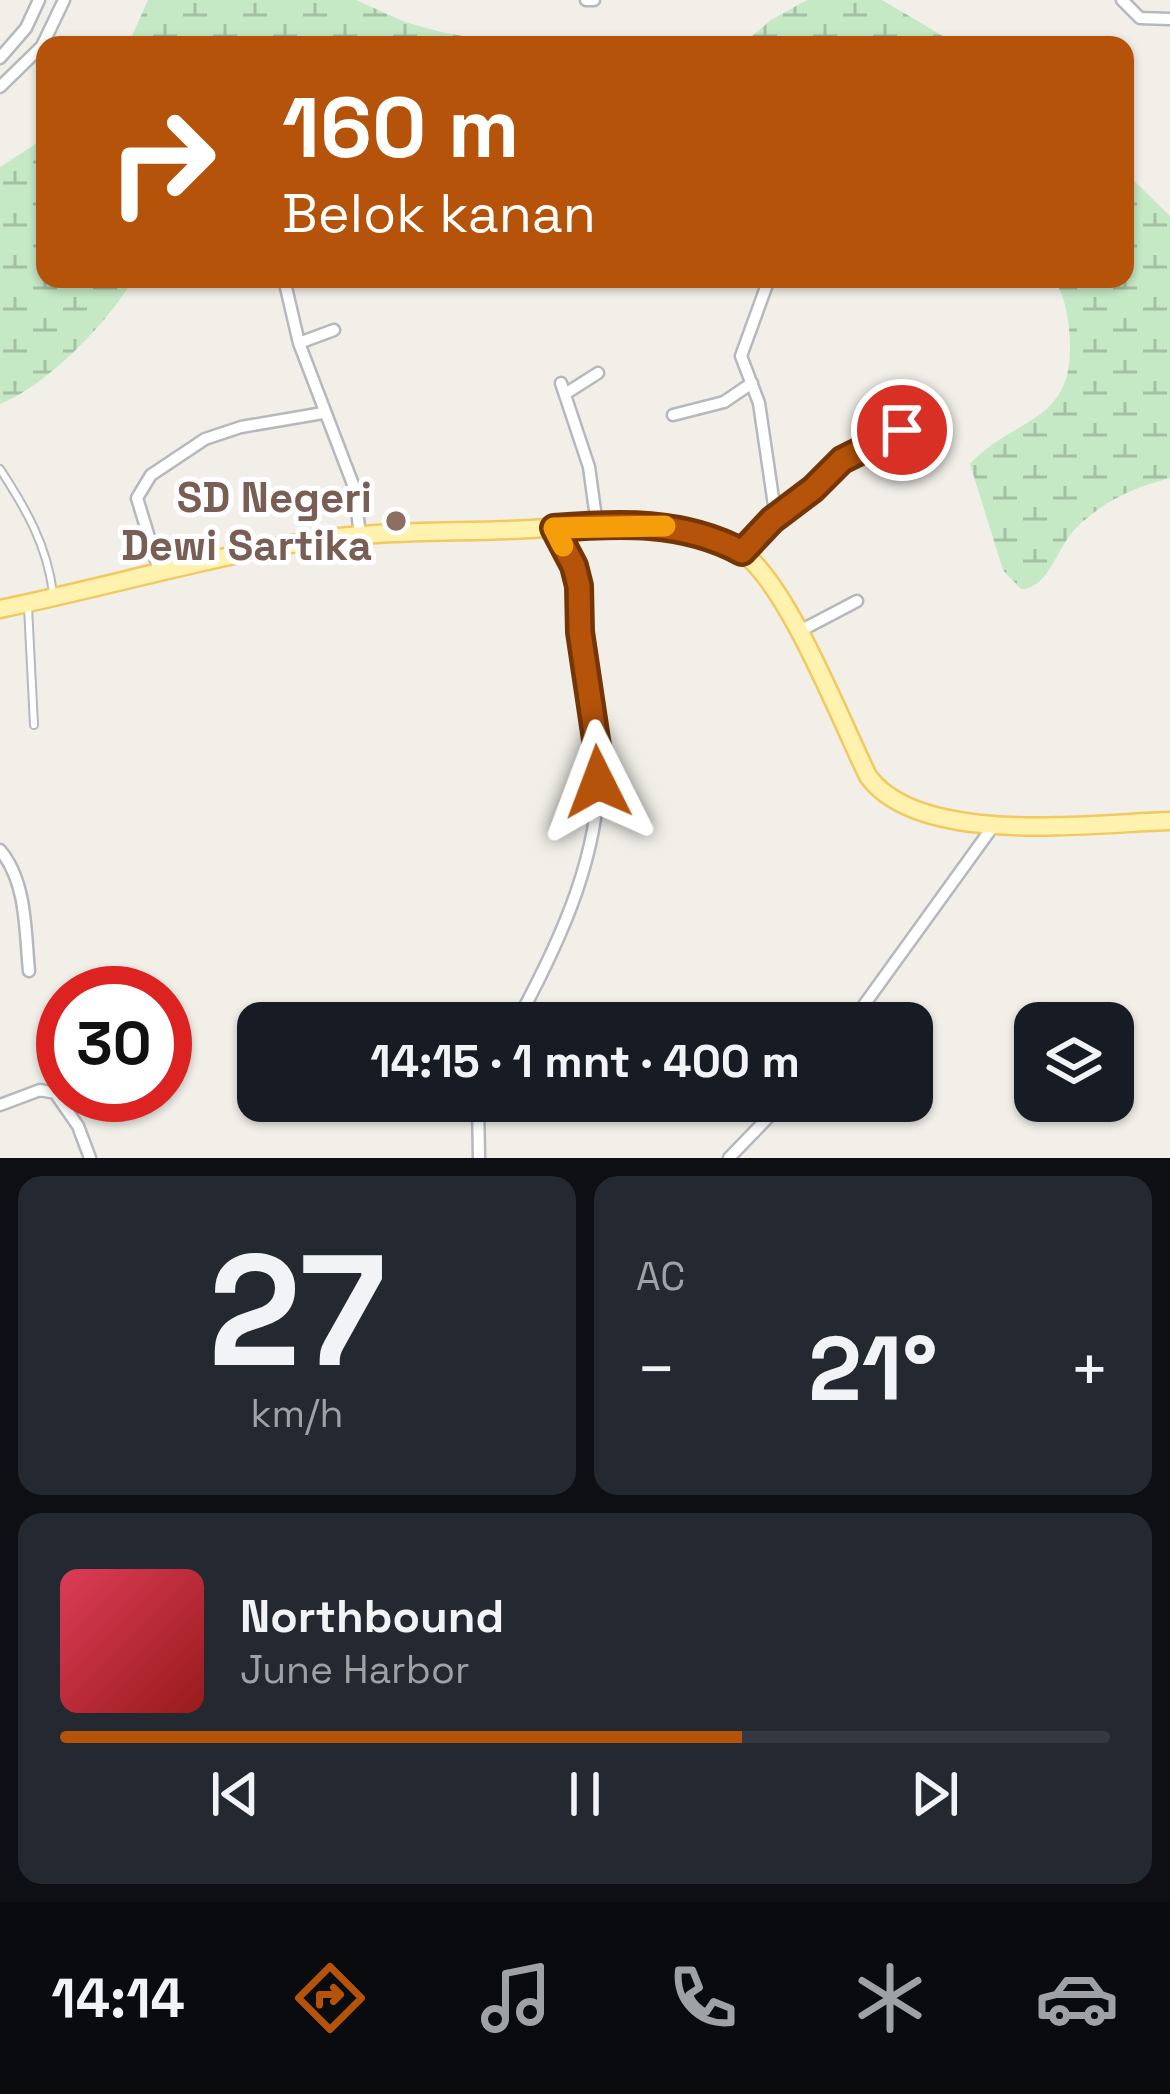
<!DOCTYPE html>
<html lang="id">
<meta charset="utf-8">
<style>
body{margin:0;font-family:"Space Grotesk",sans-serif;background:#242831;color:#f1f3f6;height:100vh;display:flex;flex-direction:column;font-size:45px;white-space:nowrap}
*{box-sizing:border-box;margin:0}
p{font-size:39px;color:#9ea1a6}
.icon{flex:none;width:66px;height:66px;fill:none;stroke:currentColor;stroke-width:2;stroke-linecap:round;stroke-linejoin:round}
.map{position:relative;height:1158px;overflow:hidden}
.sheet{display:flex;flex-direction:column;gap:18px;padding:18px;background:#0d0f14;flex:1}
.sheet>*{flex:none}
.banner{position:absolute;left:36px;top:36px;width:1098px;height:252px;border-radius:24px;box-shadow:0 3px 9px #0004;background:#b45309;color:#fff;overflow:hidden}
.controls{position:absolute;left:1014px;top:1002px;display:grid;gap:24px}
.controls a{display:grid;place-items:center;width:120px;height:120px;border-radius:24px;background:#171b24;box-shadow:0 3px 9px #0004;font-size:60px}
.speed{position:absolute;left:36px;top:966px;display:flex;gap:24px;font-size:60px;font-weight:700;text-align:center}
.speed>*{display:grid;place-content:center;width:156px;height:156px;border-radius:50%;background:#171b24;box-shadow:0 3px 9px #0004;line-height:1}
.speed .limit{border:18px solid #d22;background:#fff;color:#111}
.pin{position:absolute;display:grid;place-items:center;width:102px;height:102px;color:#fff;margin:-51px;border:6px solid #fff;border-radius:50%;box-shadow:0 3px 12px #0007}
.me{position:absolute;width:132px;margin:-66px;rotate:357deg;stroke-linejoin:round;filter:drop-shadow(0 0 9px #0008)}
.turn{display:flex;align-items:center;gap:42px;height:252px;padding:0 48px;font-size:54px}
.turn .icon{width:156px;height:156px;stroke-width:2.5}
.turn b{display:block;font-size:84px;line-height:102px}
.big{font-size:90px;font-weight:700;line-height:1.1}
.sheet .widget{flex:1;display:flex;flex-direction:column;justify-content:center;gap:18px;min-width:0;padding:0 42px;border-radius:24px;background:#242831}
.sheet .dial{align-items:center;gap:0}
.dial b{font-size:156px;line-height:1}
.song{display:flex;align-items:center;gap:36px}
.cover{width:144px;height:144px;border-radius:18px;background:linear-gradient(135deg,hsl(350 70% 55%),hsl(0 70% 35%))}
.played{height:12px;border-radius:6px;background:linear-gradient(90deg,#b45309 65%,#363941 65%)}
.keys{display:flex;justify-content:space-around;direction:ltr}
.heat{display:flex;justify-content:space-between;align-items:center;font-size:66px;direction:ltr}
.sheet .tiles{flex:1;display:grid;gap:18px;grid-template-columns:1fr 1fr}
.widget:last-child{grid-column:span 2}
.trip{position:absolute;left:237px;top:1002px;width:696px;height:120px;border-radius:24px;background:#171b24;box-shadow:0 3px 9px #0004;font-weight:700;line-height:120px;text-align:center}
.menu{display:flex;height:192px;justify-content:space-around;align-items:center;background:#090b0e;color:#9ea1a6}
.menu .icon{width:84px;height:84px}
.menu .active{color:#b45309}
.menu b{font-size:54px;color:#f1f3f6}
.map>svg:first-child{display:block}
</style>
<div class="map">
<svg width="1170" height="1158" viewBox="0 0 1170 1158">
<defs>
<pattern id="wetland-marsh" width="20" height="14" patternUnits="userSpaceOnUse" patternTransform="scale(3)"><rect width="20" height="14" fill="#c5e8c5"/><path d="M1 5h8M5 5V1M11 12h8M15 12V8" fill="none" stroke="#a3c0a4"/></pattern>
</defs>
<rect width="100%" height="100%" fill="#f1efe8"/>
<path fill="url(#wetland-marsh)" d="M 148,0 L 356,0 L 405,22 L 441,32 L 513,45 L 128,45 Z
M 807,0 L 882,0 L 958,45 L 741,45 L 771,20 Z
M 45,138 L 45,279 L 133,279 C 110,321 45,387 0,404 L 0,167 Z
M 1125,172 L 1170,216 L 1170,478 C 1132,488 1105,500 1076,528 C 1058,545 1048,590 1021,589 L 1003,570 L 970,464 C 1013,417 1073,425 1070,342 C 1069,320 1066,298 1054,279 L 1125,279 Z"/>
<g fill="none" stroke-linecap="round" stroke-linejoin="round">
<defs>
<path id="lane" d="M 0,469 C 26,509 47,545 53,593
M 28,607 L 34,725"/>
<path id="street" d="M 586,0 L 594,0
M 1122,0 L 1140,18 L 1170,19
M 0,58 L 26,28 L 39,0
M 0,87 L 42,46 L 64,0
M 284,279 L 299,343 L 354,487 L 360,535
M 299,343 L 334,330
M 561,383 L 589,467 L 597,525
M 565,394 L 598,373
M 673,415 L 724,402 L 752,383
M 774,518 L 813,489 L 842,460 L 918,420
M 742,552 L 775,512 L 759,403 L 741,356 L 769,279
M 159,570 L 137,498 L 151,475 L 205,439 L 241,427 L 323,413
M 798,632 L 857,601
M 0,850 C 27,882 25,931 29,971
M 516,1023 C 560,942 605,847 598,752 C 596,719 588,684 583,651 C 579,627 583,601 578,578 C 573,561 562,544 554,528
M 851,1023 L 994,825
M 478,1101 L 479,1158
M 0,1105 L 40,1090 L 55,1093 L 78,1126 L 90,1158
M 729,1158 L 784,1101"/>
<path id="primary" d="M 0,609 C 101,588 201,559 303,542 C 378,529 456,533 531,529 C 599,526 686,509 744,554 C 789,588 841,721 868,776 C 919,847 1091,823 1170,821"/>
</defs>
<use href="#lane" stroke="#b5b8bc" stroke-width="10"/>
<use href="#street" stroke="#b5b8bc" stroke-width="15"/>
<use href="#primary" stroke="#f2c960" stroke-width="21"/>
<use href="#lane" stroke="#fff" stroke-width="6"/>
<use href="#street" stroke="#fff" stroke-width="10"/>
<use href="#primary" stroke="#fff2af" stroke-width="16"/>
</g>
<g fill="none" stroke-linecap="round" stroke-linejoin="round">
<defs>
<path id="route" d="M 598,782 L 598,753 L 580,632 L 579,586 L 574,566 L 554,528 C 619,523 683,520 742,552 L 772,520 L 813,489 L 842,460 L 902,430"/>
</defs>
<use href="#route" stroke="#753606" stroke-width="30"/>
<use href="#route" stroke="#b45309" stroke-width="21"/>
<path stroke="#f59e0b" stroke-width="21" d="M 563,546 L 554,528 L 665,526"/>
</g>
<circle fill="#8d6e63" stroke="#fff" stroke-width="4.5" cx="396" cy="521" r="12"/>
<g text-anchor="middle" stroke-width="10" stroke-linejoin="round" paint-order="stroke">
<g font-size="42" font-weight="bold" fill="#785e54" stroke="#fff" text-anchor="end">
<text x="372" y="512">SD Negeri<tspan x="372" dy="48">Dewi Sartika</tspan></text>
</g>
</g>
</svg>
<div class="controls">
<a><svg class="icon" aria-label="layers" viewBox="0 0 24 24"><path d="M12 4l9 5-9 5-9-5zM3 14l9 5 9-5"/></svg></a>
</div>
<div class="speed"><div class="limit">30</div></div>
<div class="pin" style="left:902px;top:430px;background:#d93025"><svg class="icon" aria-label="arrive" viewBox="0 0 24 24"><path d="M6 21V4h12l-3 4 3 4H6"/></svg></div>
<svg class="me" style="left:598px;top:782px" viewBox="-20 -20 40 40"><path d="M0-17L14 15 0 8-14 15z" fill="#b45309" stroke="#fff" stroke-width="4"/></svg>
<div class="trip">14:15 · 1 mnt · 400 m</div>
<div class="banner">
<div class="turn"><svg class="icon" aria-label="right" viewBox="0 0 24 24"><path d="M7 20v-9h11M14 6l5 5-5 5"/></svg><div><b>160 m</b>Belok kanan</div></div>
</div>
</div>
<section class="sheet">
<div class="tiles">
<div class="widget dial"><b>27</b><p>km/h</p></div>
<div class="widget"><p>AC</p>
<div class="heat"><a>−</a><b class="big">21°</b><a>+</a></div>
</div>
<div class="widget">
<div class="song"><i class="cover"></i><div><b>Northbound</b><p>June Harbor</p></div></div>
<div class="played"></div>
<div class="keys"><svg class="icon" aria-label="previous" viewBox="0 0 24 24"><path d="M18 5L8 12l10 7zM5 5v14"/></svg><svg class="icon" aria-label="pause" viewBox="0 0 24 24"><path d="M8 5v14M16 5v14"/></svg><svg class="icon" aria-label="next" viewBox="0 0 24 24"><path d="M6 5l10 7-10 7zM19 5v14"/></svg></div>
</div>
</div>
</section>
<nav class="menu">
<b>14:14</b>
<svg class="icon active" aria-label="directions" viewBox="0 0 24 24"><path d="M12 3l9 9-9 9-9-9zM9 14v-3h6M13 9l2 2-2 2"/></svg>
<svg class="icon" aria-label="music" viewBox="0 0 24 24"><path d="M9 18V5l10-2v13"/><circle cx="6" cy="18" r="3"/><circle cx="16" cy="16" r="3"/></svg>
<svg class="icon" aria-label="phone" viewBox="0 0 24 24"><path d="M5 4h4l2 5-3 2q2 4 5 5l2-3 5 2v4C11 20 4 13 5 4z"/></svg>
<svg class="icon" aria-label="climate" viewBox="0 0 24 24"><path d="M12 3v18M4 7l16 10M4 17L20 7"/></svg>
<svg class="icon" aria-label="car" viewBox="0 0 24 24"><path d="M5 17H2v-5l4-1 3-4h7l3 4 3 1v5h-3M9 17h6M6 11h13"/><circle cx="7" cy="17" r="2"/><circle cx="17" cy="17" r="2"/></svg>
</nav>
